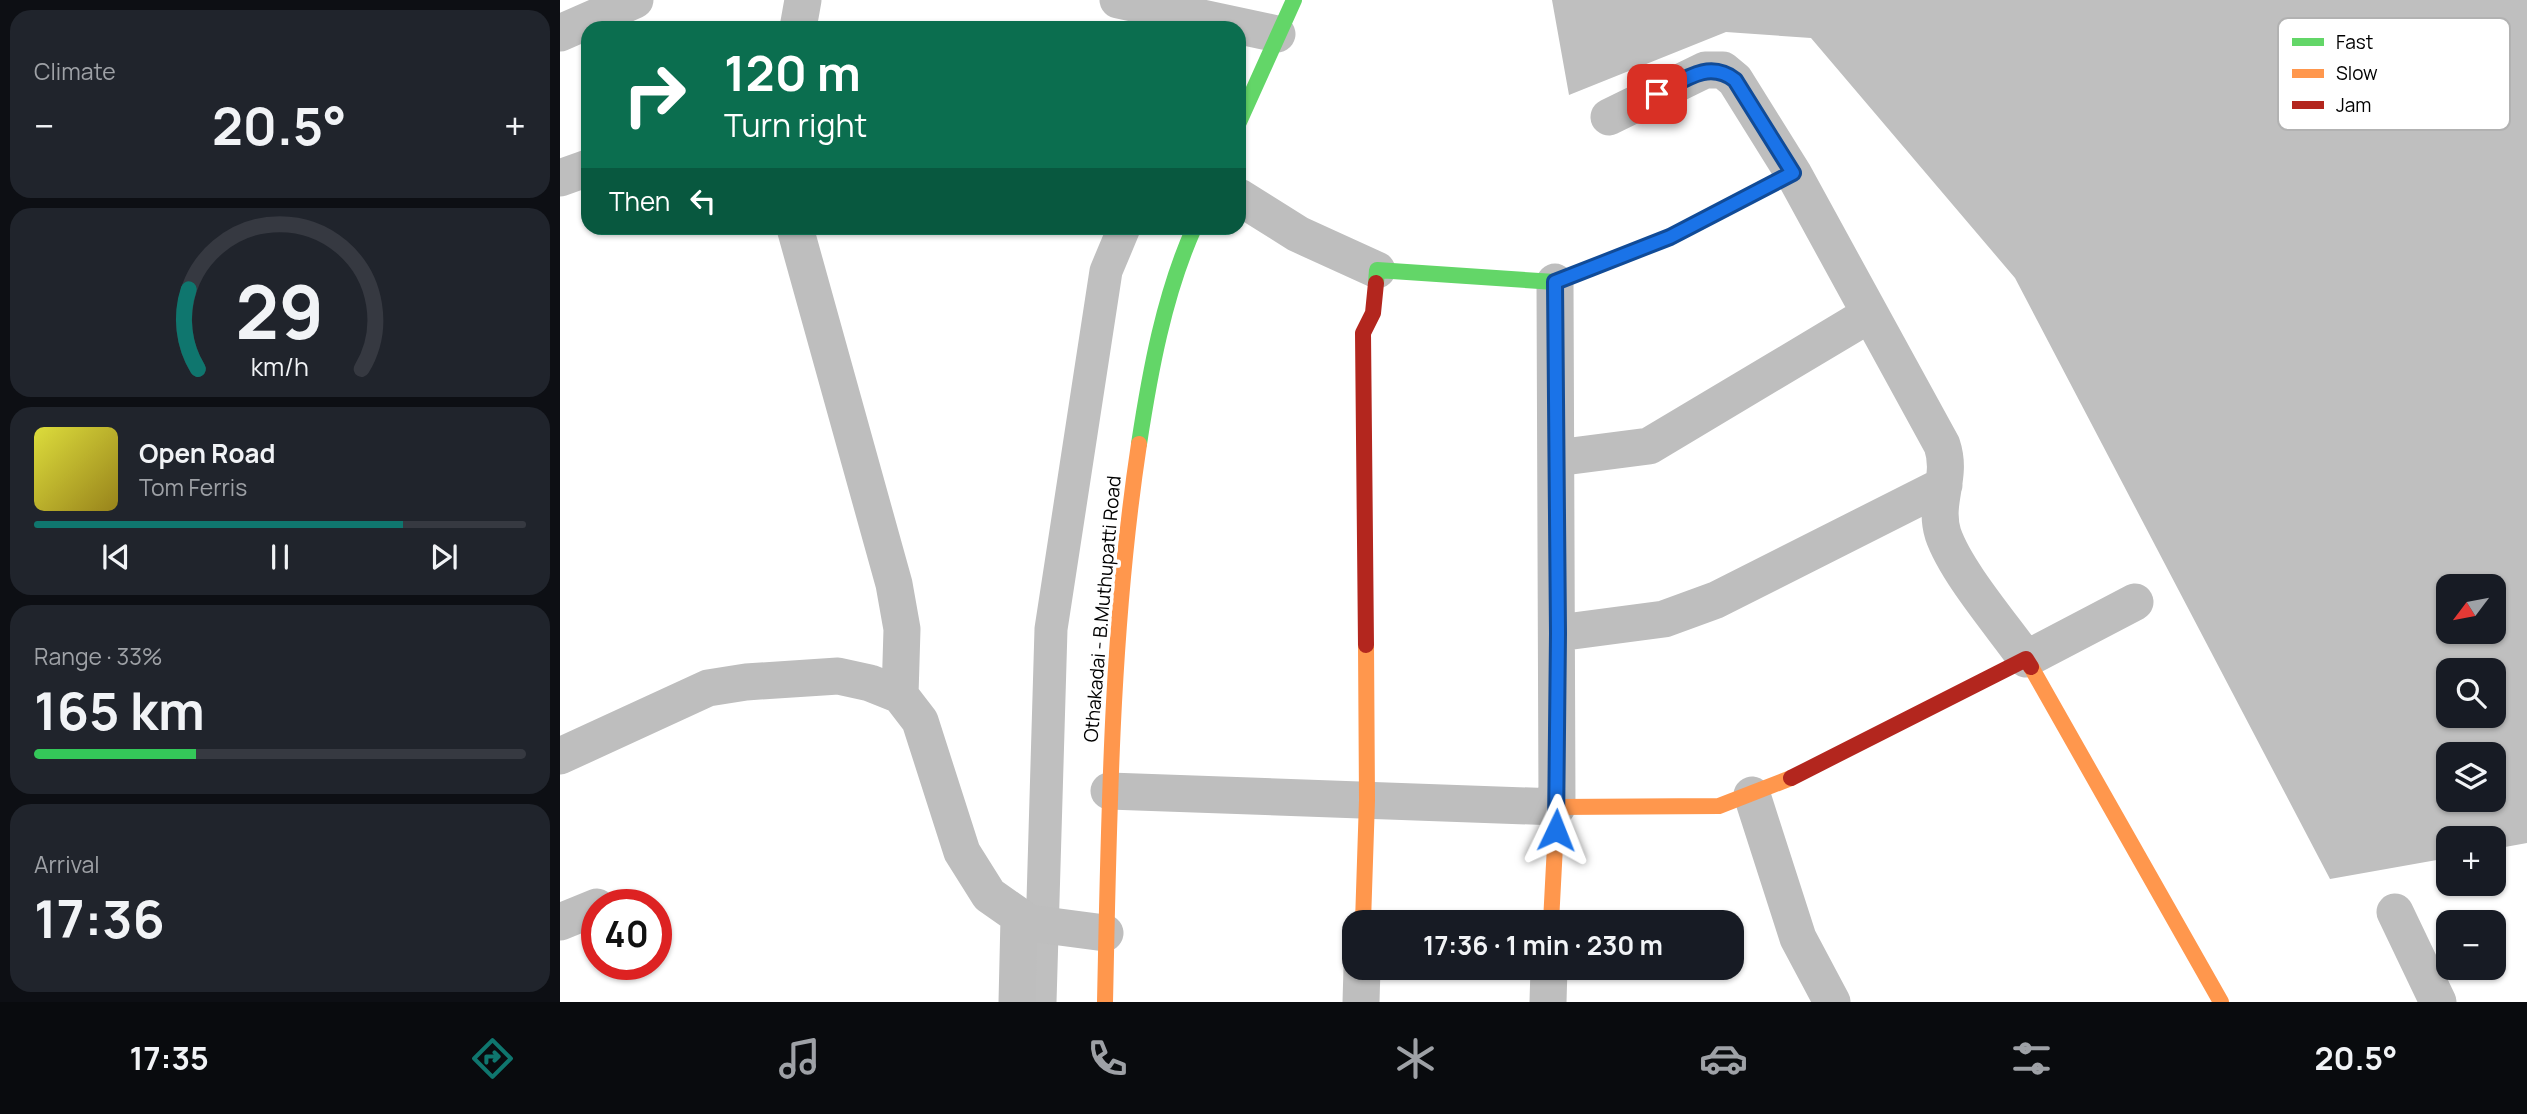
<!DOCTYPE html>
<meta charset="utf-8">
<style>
body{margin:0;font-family:Manrope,sans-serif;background:#20242c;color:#f1f3f6;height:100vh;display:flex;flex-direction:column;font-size:26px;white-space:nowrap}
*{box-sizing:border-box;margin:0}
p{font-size:23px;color:#9ea1a6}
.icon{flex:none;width:38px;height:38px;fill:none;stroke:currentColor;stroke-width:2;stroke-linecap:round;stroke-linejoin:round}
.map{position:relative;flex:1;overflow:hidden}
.side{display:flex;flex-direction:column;gap:10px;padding:10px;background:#0d0f14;width:560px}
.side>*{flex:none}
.banner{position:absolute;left:21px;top:21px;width:665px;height:214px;border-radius:21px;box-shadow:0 2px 5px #0004;background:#0b6e4f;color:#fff;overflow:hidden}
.needle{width:46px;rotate:238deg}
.fabs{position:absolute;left:1876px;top:574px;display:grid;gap:14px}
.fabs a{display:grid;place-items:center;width:70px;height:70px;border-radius:14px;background:#171b24;box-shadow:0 2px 5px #0004;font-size:35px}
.speed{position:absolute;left:21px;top:889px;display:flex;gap:14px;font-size:35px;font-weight:700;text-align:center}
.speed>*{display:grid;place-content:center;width:91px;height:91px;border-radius:50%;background:#171b24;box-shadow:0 2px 5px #0004;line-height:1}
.speed .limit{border:10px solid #d22;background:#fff;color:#111}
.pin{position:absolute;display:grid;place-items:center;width:60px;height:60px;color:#fff;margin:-30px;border-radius:14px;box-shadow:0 4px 10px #0006}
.me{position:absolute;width:77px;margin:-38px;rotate:2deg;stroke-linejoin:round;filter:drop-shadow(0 0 5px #0008)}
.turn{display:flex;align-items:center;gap:24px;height:147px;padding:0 28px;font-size:32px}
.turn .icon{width:91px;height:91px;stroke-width:2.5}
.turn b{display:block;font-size:49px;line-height:60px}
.then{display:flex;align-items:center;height:66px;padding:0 28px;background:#0003;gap:14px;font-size:26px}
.big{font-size:52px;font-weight:700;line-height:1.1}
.side .widget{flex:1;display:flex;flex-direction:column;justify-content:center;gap:10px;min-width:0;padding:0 24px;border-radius:21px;background:#20242c}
.side .dial{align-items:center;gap:0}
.dial svg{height:182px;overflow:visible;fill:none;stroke:#363941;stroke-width:7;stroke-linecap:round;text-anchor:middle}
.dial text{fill:#f1f3f6;stroke:none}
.song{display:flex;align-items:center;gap:21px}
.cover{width:84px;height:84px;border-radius:10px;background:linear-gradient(135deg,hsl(60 70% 55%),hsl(50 70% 35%))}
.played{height:7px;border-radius:4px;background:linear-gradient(90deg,#0f766e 75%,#363941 75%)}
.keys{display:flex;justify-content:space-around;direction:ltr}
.heat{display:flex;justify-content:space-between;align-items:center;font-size:38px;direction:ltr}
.charge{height:10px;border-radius:5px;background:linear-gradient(90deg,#34c759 33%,#363941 0)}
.trip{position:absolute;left:782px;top:910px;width:402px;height:70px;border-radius:21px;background:#171b24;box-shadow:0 2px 5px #0004;font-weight:700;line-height:70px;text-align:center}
.tab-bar{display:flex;height:112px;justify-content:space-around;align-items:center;background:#090b0e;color:#9ea1a6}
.tab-bar .icon{width:49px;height:49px}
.tab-bar .on{color:#0f766e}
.tab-bar b{font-size:32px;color:#f1f3f6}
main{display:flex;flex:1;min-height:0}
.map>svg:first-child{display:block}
</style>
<main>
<section class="side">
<div class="widget"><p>Climate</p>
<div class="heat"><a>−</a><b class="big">20.5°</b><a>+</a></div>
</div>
<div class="widget dial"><svg viewBox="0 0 100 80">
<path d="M14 69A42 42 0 1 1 86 69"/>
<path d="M14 69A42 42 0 0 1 10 34" stroke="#0f766e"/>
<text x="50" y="56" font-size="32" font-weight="700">29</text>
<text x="50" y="72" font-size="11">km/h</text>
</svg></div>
<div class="widget">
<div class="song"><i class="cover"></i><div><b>Open Road</b><p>Tom Ferris</p></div></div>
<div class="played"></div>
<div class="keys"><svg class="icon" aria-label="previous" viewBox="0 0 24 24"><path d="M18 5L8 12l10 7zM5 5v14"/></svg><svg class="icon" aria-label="pause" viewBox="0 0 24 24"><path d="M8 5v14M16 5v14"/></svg><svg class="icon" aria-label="next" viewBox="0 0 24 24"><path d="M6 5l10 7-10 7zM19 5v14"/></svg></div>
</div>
<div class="widget"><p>Range · 33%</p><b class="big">165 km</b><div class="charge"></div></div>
<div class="widget"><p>Arrival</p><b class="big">17:36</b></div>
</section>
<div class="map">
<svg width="1967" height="1002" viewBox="0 0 1967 1002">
<rect width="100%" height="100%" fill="#fff"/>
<path fill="#bfbfbf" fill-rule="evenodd" d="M 992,0 L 1967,0 L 1967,843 L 1934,849 L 1934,838 L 1888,838 L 1888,858 L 1770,879 L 1455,278 L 1251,38 L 1166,32 L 1009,95 ZM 1888,586 L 1934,586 L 1934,632 L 1888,632 ZM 1888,670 L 1934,670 L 1934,716 L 1888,716 ZM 1888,754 L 1934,754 L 1934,800 L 1888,800 Z"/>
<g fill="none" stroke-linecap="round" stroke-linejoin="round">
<path stroke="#bfbfbf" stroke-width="33" d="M 480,1002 L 491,629 L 546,271 L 564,228"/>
<path stroke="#bebebe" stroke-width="37" d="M 558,0 L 717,34
M 238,28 L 243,0
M 0,33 L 75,0
M 1049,117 L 1145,70 L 1163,70 L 1175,80 L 1233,173 L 1382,445 C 1393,478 1373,501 1383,534 C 1396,572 1442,625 1466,659 L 1575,602
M 0,178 L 28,168
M 679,197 L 738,234 L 817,270
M 235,228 L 334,584 L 342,629 L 340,695
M 996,458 L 1089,446 L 1310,314
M 998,633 L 1104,619 L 1156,600 L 1384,485
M 0,756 L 148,688 L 186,682 L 278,676 L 310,683 L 340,695 L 360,721 L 402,852 L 429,895 L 469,923 L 545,933
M 549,791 L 997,807 L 995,282
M 1192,795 L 1238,938 L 1272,1002
M 1835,912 L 1878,1002
M 0,922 L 37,907
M 457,1002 L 459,918
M 801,1002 L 802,968
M 988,1002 L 989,968"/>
<path stroke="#63d668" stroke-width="16" d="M 679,122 L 734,0
M 816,283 L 817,270 L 995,282 L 1110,237 L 1233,173
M 579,444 C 590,372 604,295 634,228"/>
<path stroke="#ff974d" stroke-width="16" d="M 1471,667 L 1661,1002
M 803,922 L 807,800 L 806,645
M 991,922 L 997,807 L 1159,806 L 1231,778
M 545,1002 C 549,816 551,628 579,444"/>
<path stroke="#b3261e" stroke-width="16" d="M 806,645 L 803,333 L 813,313 L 816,283
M 1231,778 L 1466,659 L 1471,667"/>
</g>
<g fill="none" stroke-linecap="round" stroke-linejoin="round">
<defs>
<path id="route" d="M 996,830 L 998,633 L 995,282 L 1110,237 L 1233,173 L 1175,80 C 1148,59 1123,81 1097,94"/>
</defs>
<use href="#route" stroke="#114b97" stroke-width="18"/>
<use href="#route" stroke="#1a73e8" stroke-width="12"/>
</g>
<g text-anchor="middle" stroke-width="7" stroke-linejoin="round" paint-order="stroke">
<g font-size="19" fill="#000" stroke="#fff">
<text transform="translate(542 609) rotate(-85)" y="7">Othakadai - B.Muthupatti Road</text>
</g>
</g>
<rect x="1718" y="18" width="232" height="112" rx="10" fill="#fff" stroke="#b2b2b2" stroke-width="2"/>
<rect x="1732" y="38" width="32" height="8" fill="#63d668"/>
<rect x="1732" y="69" width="32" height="9" fill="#ff974d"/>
<rect x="1732" y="101" width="32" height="8" fill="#b3261e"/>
<g font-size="19" fill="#000">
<text x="1776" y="49">Fast</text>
<text x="1776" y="80">Slow</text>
<text x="1776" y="112">Jam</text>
</g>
</svg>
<div class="fabs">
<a><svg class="needle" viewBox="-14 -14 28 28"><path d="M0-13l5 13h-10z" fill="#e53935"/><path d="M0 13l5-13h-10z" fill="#9ea1a6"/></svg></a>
<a><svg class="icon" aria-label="search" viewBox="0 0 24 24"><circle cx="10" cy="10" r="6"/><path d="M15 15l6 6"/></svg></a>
<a><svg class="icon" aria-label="layers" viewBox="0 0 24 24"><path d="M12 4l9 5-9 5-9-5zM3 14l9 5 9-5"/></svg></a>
<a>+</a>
<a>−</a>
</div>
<div class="speed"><div class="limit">40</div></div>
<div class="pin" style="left:1097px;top:94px;background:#d93025"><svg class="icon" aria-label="arrive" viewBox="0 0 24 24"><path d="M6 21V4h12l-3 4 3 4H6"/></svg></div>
<svg class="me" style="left:996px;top:830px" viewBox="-20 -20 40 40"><path d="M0-17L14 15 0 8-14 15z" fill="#1a73e8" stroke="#fff" stroke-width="4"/></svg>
<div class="trip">17:36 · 1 min · 230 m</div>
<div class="banner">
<div class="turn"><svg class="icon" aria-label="right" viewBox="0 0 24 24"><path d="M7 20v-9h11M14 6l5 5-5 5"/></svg><div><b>120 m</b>Turn right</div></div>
<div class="then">Then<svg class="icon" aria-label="left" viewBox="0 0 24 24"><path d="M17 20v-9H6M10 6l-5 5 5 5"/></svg></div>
</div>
</div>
</main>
<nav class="tab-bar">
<b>17:35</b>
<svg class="icon on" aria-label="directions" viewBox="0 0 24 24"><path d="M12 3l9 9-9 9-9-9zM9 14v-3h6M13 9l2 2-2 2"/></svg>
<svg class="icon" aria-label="music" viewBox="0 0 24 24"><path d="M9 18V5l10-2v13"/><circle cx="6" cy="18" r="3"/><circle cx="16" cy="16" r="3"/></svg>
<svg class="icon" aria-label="phone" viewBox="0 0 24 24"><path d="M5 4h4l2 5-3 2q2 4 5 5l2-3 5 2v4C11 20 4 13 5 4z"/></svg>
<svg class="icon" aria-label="climate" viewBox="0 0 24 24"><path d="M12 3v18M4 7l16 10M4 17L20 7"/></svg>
<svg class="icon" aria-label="car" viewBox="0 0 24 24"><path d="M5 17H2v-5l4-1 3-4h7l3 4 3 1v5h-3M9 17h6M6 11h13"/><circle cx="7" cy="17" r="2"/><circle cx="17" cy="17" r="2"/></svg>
<svg class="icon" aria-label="filters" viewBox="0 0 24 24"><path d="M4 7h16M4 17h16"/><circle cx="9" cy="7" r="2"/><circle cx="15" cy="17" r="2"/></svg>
<b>20.5°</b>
</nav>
